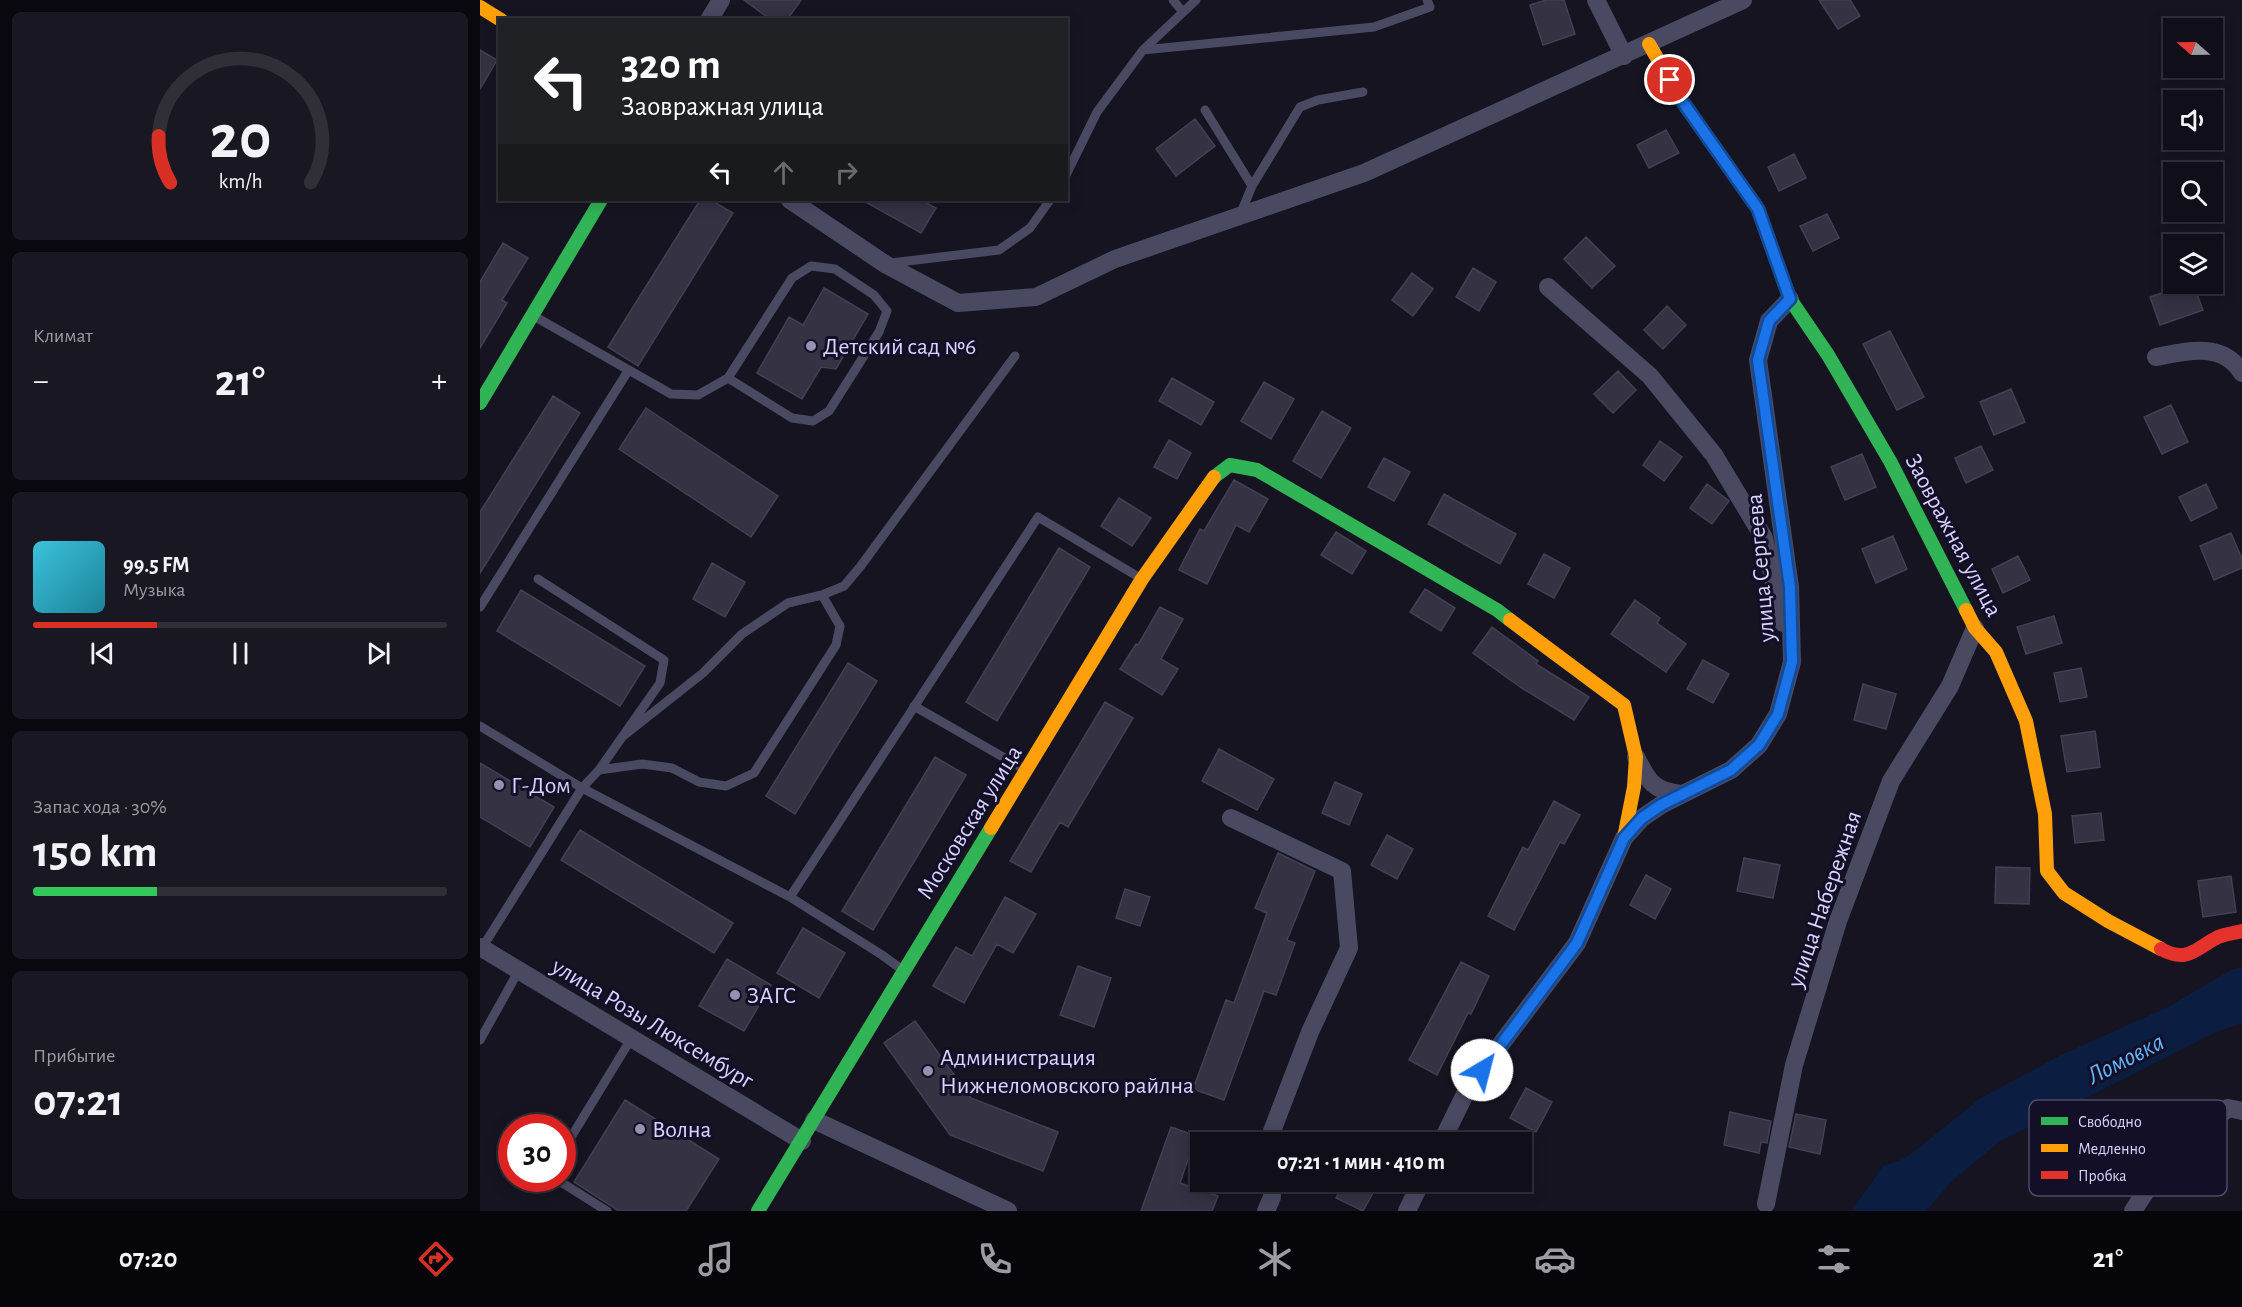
<!DOCTYPE html>
<html lang="ru">
<meta charset="utf-8">
<style>
body{margin:0;font-family:"Alegreya Sans",sans-serif;background:#191822;color:#f1f3f6;height:100vh;display:flex;flex-direction:column;font-size:22px;white-space:nowrap}
*{box-sizing:border-box;margin:0}
p{font-size:20px;color:#9c9ca2}
.icon{flex:none;width:33px;height:33px;fill:none;stroke:currentColor;stroke-width:2;stroke-linecap:round;stroke-linejoin:round}
.map{position:relative;flex:1;overflow:hidden}
.side{display:flex;flex-direction:column;gap:12px;padding:12px;background:#09080e;width:480px}
.side>*{flex:none}
.banner{position:absolute;left:18px;top:18px;width:570px;height:183px;border-radius:0px;box-shadow:0 3px 15px #0003,0 0 0 2px #302f38;background:#202124;color:#fff;overflow:hidden}
.needle{width:39px;rotate:290deg}
.controls{position:absolute;left:1683px;top:18px;display:grid;gap:12px}
.controls a{display:grid;place-items:center;width:60px;height:60px;border-radius:0px;background:#100f19;box-shadow:0 3px 15px #0003,0 0 0 2px #302f38;font-size:30px}
.speed{position:absolute;left:18px;top:1114px;display:flex;gap:12px;font-size:30px;font-weight:700;text-align:center}
.speed>*{display:grid;place-content:center;width:78px;height:78px;border-radius:50%;background:#100f19;box-shadow:0 3px 15px #0003,0 0 0 2px #302f38;line-height:1}
.speed .limit{border:9px solid #d22;background:#fff;color:#111}
.pin{position:absolute;display:grid;place-items:center;width:51px;height:51px;color:#fff;margin:-26px;border:3px solid #fff;border-radius:50%;box-shadow:0 2px 6px #0007}
.me{position:absolute;width:66px;margin:-33px;rotate:37deg;stroke-linejoin:round;filter:drop-shadow(0 0 4px #0008)}
.turn{display:flex;align-items:center;gap:21px;height:126px;padding:0 24px;font-size:27px}
.turn .icon{width:78px;height:78px;stroke-width:2.5}
.turn b{display:block;font-size:42px;line-height:51px}
.lanes{display:flex;align-items:center;height:57px;padding:0 24px;background:#0003;justify-content:center;gap:30px;direction:ltr}
.lanes .off{opacity:.35}
.big{font-size:45px;font-weight:600;line-height:1.1}
.side .widget{flex:1;display:flex;flex-direction:column;justify-content:center;gap:9px;min-width:0;padding:0 21px;border-radius:9px;background:#191822}
.side .dial{align-items:center;gap:0}
.dial svg{height:156px;overflow:visible;fill:none;stroke:#302f38;stroke-width:7;stroke-linecap:round;text-anchor:middle}
.dial text{fill:#f1f3f6;stroke:none}
.song{display:flex;align-items:center;gap:18px}
.cover{width:72px;height:72px;border-radius:9px;background:linear-gradient(135deg,hsl(190 70% 55%),hsl(190 70% 35%))}
.played{height:6px;border-radius:3px;background:linear-gradient(90deg,#d93025 30%,#302f38 30%)}
.keys{display:flex;justify-content:space-around;direction:ltr}
.heat{display:flex;justify-content:space-between;align-items:center;font-size:33px;direction:ltr}
.charge{height:9px;border-radius:4px;background:linear-gradient(90deg,#34c759 30%,#302f38 0)}
.trip{position:absolute;left:710px;top:1132px;width:342px;height:60px;border-radius:0px;background:#100f19;box-shadow:0 3px 15px #0003,0 0 0 2px #302f38;font-weight:600;line-height:60px;text-align:center}
.tab-bar{display:flex;height:96px;justify-content:space-around;align-items:center;background:#06060a;color:#9c9ca2}
.tab-bar .icon{width:42px;height:42px}
.tab-bar .active{color:#d93025}
.tab-bar b{font-size:27px;color:#f1f3f6}
main{display:flex;flex:1;min-height:0}
.map>svg:first-child{display:block}
</style>
<main>
<section class="side">
<div class="widget dial"><svg viewBox="0 0 100 80">
<path d="M14 69A42 42 0 1 1 86 69"/>
<path d="M14 69A42 42 0 0 1 8 45" stroke="#d93025"/>
<text x="50" y="56" font-size="32" font-weight="700">20</text>
<text x="50" y="72" font-size="11">km/h</text>
</svg></div>
<div class="widget"><p>Климат</p>
<div class="heat"><a>−</a><b class="big">21°</b><a>+</a></div>
</div>
<div class="widget">
<div class="song"><i class="cover"></i><div><b>99.5 FM</b><p>Музыка</p></div></div>
<div class="played"></div>
<div class="keys"><svg class="icon" aria-label="previous" viewBox="0 0 24 24"><path d="M18 5L8 12l10 7zM5 5v14"/></svg><svg class="icon" aria-label="pause" viewBox="0 0 24 24"><path d="M8 5v14M16 5v14"/></svg><svg class="icon" aria-label="next" viewBox="0 0 24 24"><path d="M6 5l10 7-10 7zM19 5v14"/></svg></div>
</div>
<div class="widget"><p>Запас хода · 30%</p><b class="big">150 km</b><div class="charge"></div></div>
<div class="widget"><p>Прибытие</p><b class="big">07:21</b></div>
</section>
<div class="map">
<svg width="1762" height="1211" viewBox="0 0 1762 1211">
<rect width="100%" height="100%" fill="#161421"/>
<path fill="#0b1e41" d="M 1762,967 L 1762,1023 L 1736,1032 L 1519,1142 L 1472,1181 L 1446,1211 L 1372,1211 L 1403,1166 L 1426,1158 L 1501,1098 L 1581,1055 L 1688,1007 L 1751,970 Z"/>
<path fill="#343243" stroke="#433f54" stroke-width="1.5" d="M 264,0 L 321,0 L 307,20 L 291,20 Z
M 1066,0 L 1084,0 L 1095,34 L 1063,45 L 1050,5 Z
M 1339,0 L 1370,0 L 1380,16 L 1358,29 Z
M 0,50 L 17,60 L 0,89 Z
M 715,119 L 735,146 L 696,176 L 676,149 Z
M 1186,130 L 1199,153 L 1169,168 L 1157,145 Z
M 1314,154 L 1326,178 L 1299,191 L 1288,167 Z
M 220,200 L 231,200 L 253,213 L 158,366 L 128,347 Z
M 382,200 L 441,200 L 456,208 L 441,233 Z
M 1347,214 L 1359,238 L 1333,251 L 1320,226 Z
M 1106,237 L 1135,266 L 1112,288 L 1084,259 Z
M 23,243 L 48,258 L 22,300 L 27,303 L 0,348 L 0,282 Z
M 993,268 L 1016,282 L 999,311 L 976,297 Z
M 932,273 L 953,289 L 933,316 L 912,300 Z
M 1709,284 L 1713,284 L 1723,310 L 1680,325 L 1670,297 Z
M 344,288 L 388,314 L 356,369 L 341,367 L 322,399 L 277,373 L 309,317 L 323,325 Z
M 1187,306 L 1206,325 L 1183,349 L 1164,330 Z
M 1410,331 L 1444,397 L 1417,410 L 1383,344 Z
M 1138,371 L 1156,390 L 1133,413 L 1114,394 Z
M 692,378 L 734,402 L 721,425 L 679,401 Z
M 784,382 L 814,399 L 791,439 L 761,421 Z
M 1531,389 L 1545,422 L 1514,435 L 1500,402 Z
M 73,396 L 100,413 L 0,573 L 0,512 Z
M 1691,405 L 1708,442 L 1682,454 L 1664,417 Z
M 166,408 L 298,496 L 271,537 L 139,449 Z
M 842,411 L 871,428 L 841,478 L 813,461 Z
M 689,440 L 711,453 L 697,479 L 674,467 Z
M 1180,441 L 1202,457 L 1184,481 L 1163,465 Z
M 1501,446 L 1513,470 L 1486,483 L 1475,458 Z
M 1382,454 L 1396,487 L 1365,500 L 1351,467 Z
M 904,458 L 930,472 L 914,501 L 888,487 Z
M 754,480 L 788,499 L 769,532 L 756,525 L 727,584 L 699,570 L 720,529 L 724,531 Z
M 1227,484 L 1249,501 L 1232,524 L 1210,508 Z
M 1726,484 L 1737,508 L 1711,521 L 1699,497 Z
M 964,494 L 1036,534 L 1020,564 L 948,524 Z
M 639,498 L 671,518 L 652,546 L 621,526 Z
M 856,532 L 886,551 L 872,574 L 841,555 Z
M 1751,533 L 1762,559 L 1762,568 L 1734,580 L 1720,546 Z
M 1413,536 L 1427,569 L 1396,583 L 1382,549 Z
M 579,548 L 610,567 L 517,721 L 486,702 Z
M 1064,554 L 1090,568 L 1074,598 L 1048,584 Z
M 1538,556 L 1550,580 L 1523,593 L 1512,569 Z
M 232,563 L 265,582 L 245,617 L 213,599 Z
M 945,589 L 975,608 L 961,631 L 930,612 Z
M 41,590 L 165,666 L 140,706 L 17,631 Z
M 1155,600 L 1180,618 L 1177,623 L 1206,644 L 1186,672 L 1131,634 Z
M 680,607 L 703,619 L 681,659 L 698,669 L 682,695 L 640,669 L 656,644 L 658,645 Z
M 1574,616 L 1582,643 L 1546,654 L 1537,627 Z
M 1012,627 L 1058,661 L 1056,664 L 1109,697 L 1094,720 L 1040,687 L 993,653 Z
M 1223,660 L 1249,674 L 1233,703 L 1207,689 Z
M 368,663 L 397,681 L 315,814 L 286,796 Z
M 1601,668 L 1607,697 L 1580,702 L 1574,673 Z
M 1383,684 L 1416,694 L 1406,729 L 1374,720 Z
M 625,702 L 653,718 L 588,827 L 580,822 L 551,872 L 530,861 Z
M 1615,731 L 1620,767 L 1587,772 L 1581,736 Z
M 739,749 L 794,779 L 777,810 L 722,781 Z
M 455,757 L 486,775 L 393,930 L 362,911 Z
M 0,763 L 74,807 L 50,847 L 0,817 Z
M 855,782 L 882,794 L 869,825 L 842,813 Z
M 1074,801 L 1100,815 L 1084,844 L 1080,842 L 1034,930 L 1008,916 L 1043,847 L 1048,850 Z
M 1621,813 L 1624,840 L 1595,843 L 1592,816 Z
M 100,830 L 253,923 L 234,953 L 81,860 Z
M 907,835 L 933,849 L 917,879 L 891,865 Z
M 798,853 L 835,871 L 807,940 L 815,943 L 796,995 L 784,991 L 744,1100 L 713,1089 L 746,1000 L 754,1003 L 787,913 L 775,908 Z
M 1264,858 L 1300,865 L 1293,898 L 1257,891 Z
M 1516,867 L 1550,868 L 1549,904 L 1515,903 Z
M 1166,875 L 1191,889 L 1175,919 L 1150,905 Z
M 1751,876 L 1756,912 L 1723,917 L 1718,881 Z
M 645,889 L 670,897 L 660,926 L 636,918 Z
M 525,897 L 556,914 L 533,953 L 517,944 L 484,1003 L 453,986 L 476,947 L 492,956 Z
M 323,928 L 365,953 L 339,998 L 297,973 Z
M 247,959 L 291,985 L 264,1031 L 219,1006 Z
M 981,962 L 1009,976 L 991,1014 L 988,1013 L 957,1075 L 929,1060 Z
M 598,966 L 631,978 L 614,1027 L 580,1015 Z
M 435,1021 L 491,1098 L 578,1132 L 563,1171 L 470,1135 L 404,1043 Z
M 1046,1088 L 1072,1102 L 1056,1132 L 1030,1118 Z
M 145,1100 L 239,1159 L 206,1211 L 139,1211 L 94,1182 Z
M 1250,1112 L 1291,1121 L 1287,1143 L 1281,1142 L 1279,1153 L 1244,1145 Z
M 1316,1114 L 1346,1120 L 1340,1154 L 1309,1147 Z
M 691,1127 L 716,1136 L 700,1183 L 738,1196 L 732,1211 L 661,1211 Z
M 865,1182 L 899,1182 L 883,1211 L 856,1198 Z"/>
<g fill="none" stroke-linecap="round" stroke-linejoin="round">
<path stroke="#4a4962" stroke-width="9" d="M 693,0 L 702,11
M 663,50 L 894,27 L 950,7 L 947,0
M 725,110 L 772,186
M 586,175 L 617,112 L 663,50 L 716,0
M 760,215 L 772,186 L 820,107 L 838,100 L 883,92
M 411,263 L 519,250 L 550,228 L 570,200
M 52,315 L 191,394 L 218,395 L 248,378 L 312,278 L 331,266 L 355,269 L 394,295 L 407,311 L 399,332 L 349,411 L 333,421 L 312,418 L 248,378
M 0,607 L 148,371
M 434,706 L 544,769
M 0,726 L 102,788 L 310,897 L 558,517 L 662,579
M 142,737 L 223,673 L 262,634 L 308,603 L 342,595 L 364,586 L 380,567 L 535,356
M 119,770 L 162,764 L 192,768 L 219,782 L 246,786 L 274,773 L 356,645 L 360,626 L 342,595
M 310,897 L 402,955 L 424,971
M 2,948 L 102,788 L 119,770 L 180,683 L 184,660 L 58,579
M 0,1040 L 39,970
M 82,1152 L 151,1039
M 76,1179 L 127,1211"/>
<path stroke="#4a4962" stroke-width="18" d="M 1116,0 L 1144,56
M 229,20 L 241,0
M 310,200 L 405,264 L 478,303 L 556,297 L 635,259 L 884,173 L 1263,0
M 1068,287 L 1170,376 L 1234,455 L 1284,538 L 1303,623
M 1676,357 C 1706,351 1743,341 1762,373
M 1156,757 C 1168,781 1173,791 1201,794
M 751,818 L 862,871 L 869,948 L 830,1032 L 792,1131 L 792,1143
M 0,947 L 322,1141
M 334,1120 L 528,1211
M 961,1143 L 988,1088 L 1097,943 L 1144,838 L 1162,818 L 1181,805 L 1251,770 L 1279,745 L 1298,714 L 1312,662 L 1310,587 L 1278,360 L 1289,321 L 1310,299
M 1286,1204 L 1314,1065 L 1358,921 L 1411,781 L 1470,686 L 1495,628
M 786,1211 L 792,1197 L 792,1182
M 927,1211 L 941,1182
M 1653,1211 L 1686,1160 L 1748,1108 L 1762,1111"/>
<path stroke="#30b455" stroke-width="14" d="M 1291,246 L 1310,299 L 1348,355 L 1410,461 L 1486,610
M 0,403 L 121,200
M 734,477 L 750,465 L 777,470 L 1017,610 L 1030,620
M 278,1211 L 511,828"/>
<path stroke="#ff9f0a" stroke-width="14" d="M 0,7 L 21,20
M 1169,44 L 1200,98 L 1278,209 L 1291,246
M 1486,610 L 1495,628 L 1516,652 L 1546,721 L 1565,814 L 1567,871 L 1584,893 L 1628,921 L 1681,949
M 1030,620 L 1144,705 L 1156,757 L 1154,787 L 1144,838
M 511,828 L 662,579 L 734,477"/>
<path stroke="#e5322d" stroke-width="14" d="M 1681,949 C 1708,964 1716,948 1738,937 C 1745,934 1754,933 1762,931"/>
</g>
<g fill="none" stroke-linecap="round" stroke-linejoin="round">
<defs>
<path id="route" d="M 1002,1070 L 1097,943 L 1144,838 L 1162,818 L 1181,805 L 1251,770 L 1279,745 L 1298,714 L 1312,662 L 1310,587 L 1278,360 L 1289,321 L 1310,299 L 1278,209 L 1200,98 L 1190,80"/>
</defs>
<use href="#route" stroke="#114b97" stroke-width="15"/>
<use href="#route" stroke="#1a73e8" stroke-width="10"/>
</g>
<g fill="#9591b1" stroke="#130f26" stroke-width="2">
<circle cx="331" cy="346" r="6"/>
<circle cx="19" cy="785" r="6"/>
<circle cx="255" cy="995" r="6"/>
<circle cx="448" cy="1071" r="6"/>
<circle cx="160" cy="1129" r="6"/>
</g>
<g text-anchor="middle" stroke-width="6" stroke-linejoin="round" paint-order="stroke">
<g font-size="24" fill="#d9d4ff" stroke="#130f26" text-anchor="start">
<text x="343" y="354">Детский сад №6</text>
<text x="31" y="793">Г-Дом</text>
<text x="267" y="1003">ЗАГС</text>
<text x="460" y="1065">Администрация<tspan x="460" dy="28">Нижнеломовского райлна</tspan></text>
<text x="172" y="1137">Волна</text>
</g>
<g font-size="24" fill="#d9d4ff" stroke="#130f26">
<text transform="translate(1474 535) rotate(62)" y="8">Заовражная улица</text>
<text transform="translate(1280 568) rotate(-95)" y="8">улица Сергеева</text>
<text transform="translate(489 822) rotate(-58)" y="8">Московская улица</text>
<text transform="translate(1344 899) rotate(-71)" y="8">улица Набережная</text>
<text transform="translate(173 1023) rotate(31)" y="8">улица Розы Люксембург</text>
</g>
<g font-size="26" font-style="italic" fill="#62b6ff" stroke="#130f26">
<text transform="translate(1645 1058) rotate(-27)" y="9">Ломовка</text>
</g>
</g>
<rect x="1549" y="1100" width="198" height="96" rx="9" fill="#130f26" stroke="#4e4a67" stroke-width="1.5"/>
<rect x="1561" y="1117" width="27" height="8" fill="#30b455"/>
<rect x="1561" y="1144" width="27" height="8" fill="#ff9f0a"/>
<rect x="1561" y="1171" width="27" height="8" fill="#e5322d"/>
<g font-size="16" fill="#d9d4ff">
<text x="1598" y="1127">Свободно</text>
<text x="1598" y="1154">Медленно</text>
<text x="1598" y="1181">Пробка</text>
</g>
</svg>
<div class="controls">
<a><svg class="needle" viewBox="-14 -14 28 28"><path d="M0-13l5 13h-10z" fill="#e53935"/><path d="M0 13l5-13h-10z" fill="#9c9ca2"/></svg></a>
<a><svg class="icon" aria-label="sound" viewBox="0 0 24 24"><path d="M4 9h4l5-4v14l-5-4H4zM17 9q2 3 0 6"/></svg></a>
<a><svg class="icon" aria-label="search" viewBox="0 0 24 24"><circle cx="10" cy="10" r="6"/><path d="M15 15l6 6"/></svg></a>
<a><svg class="icon" aria-label="layers" viewBox="0 0 24 24"><path d="M12 4l9 5-9 5-9-5zM3 14l9 5 9-5"/></svg></a>
</div>
<div class="speed"><div class="limit">30</div></div>
<div class="pin" style="left:1190px;top:80px;background:#d93025"><svg class="icon" aria-label="arrive" viewBox="0 0 24 24"><path d="M6 21V4h12l-3 4 3 4H6"/></svg></div>
<svg class="me" style="left:1002px;top:1070px" viewBox="-20 -20 40 40"><circle r="19" fill="#fff"/><path d="M0-13L10 11 0 6-10 11z" fill="#1a73e8"/></svg>
<div class="trip">07:21 · 1 мин · 410 m</div>
<div class="banner">
<div class="turn"><svg class="icon" aria-label="left" viewBox="0 0 24 24"><path d="M17 20v-9H6M10 6l-5 5 5 5"/></svg><div><b>320 m</b>Заовражная улица</div></div>
<div class="lanes"><svg class="icon" aria-label="left" viewBox="0 0 24 24"><path d="M17 20v-9H6M10 6l-5 5 5 5"/></svg><svg class="icon off" aria-label="ahead" viewBox="0 0 24 24"><path d="M12 20V5M6 11l6-6 6 6"/></svg><svg class="icon off" aria-label="right" viewBox="0 0 24 24"><path d="M7 20v-9h11M14 6l5 5-5 5"/></svg></div>
</div>
</div>
</main>
<nav class="tab-bar">
<b>07:20</b>
<svg class="icon active" aria-label="directions" viewBox="0 0 24 24"><path d="M12 3l9 9-9 9-9-9zM9 14v-3h6M13 9l2 2-2 2"/></svg>
<svg class="icon" aria-label="music" viewBox="0 0 24 24"><path d="M9 18V5l10-2v13"/><circle cx="6" cy="18" r="3"/><circle cx="16" cy="16" r="3"/></svg>
<svg class="icon" aria-label="phone" viewBox="0 0 24 24"><path d="M5 4h4l2 5-3 2q2 4 5 5l2-3 5 2v4C11 20 4 13 5 4z"/></svg>
<svg class="icon" aria-label="climate" viewBox="0 0 24 24"><path d="M12 3v18M4 7l16 10M4 17L20 7"/></svg>
<svg class="icon" aria-label="car" viewBox="0 0 24 24"><path d="M5 17H2v-5l4-1 3-4h7l3 4 3 1v5h-3M9 17h6M6 11h13"/><circle cx="7" cy="17" r="2"/><circle cx="17" cy="17" r="2"/></svg>
<svg class="icon" aria-label="filters" viewBox="0 0 24 24"><path d="M4 7h16M4 17h16"/><circle cx="9" cy="7" r="2"/><circle cx="15" cy="17" r="2"/></svg>
<b>21°</b>
</nav>
